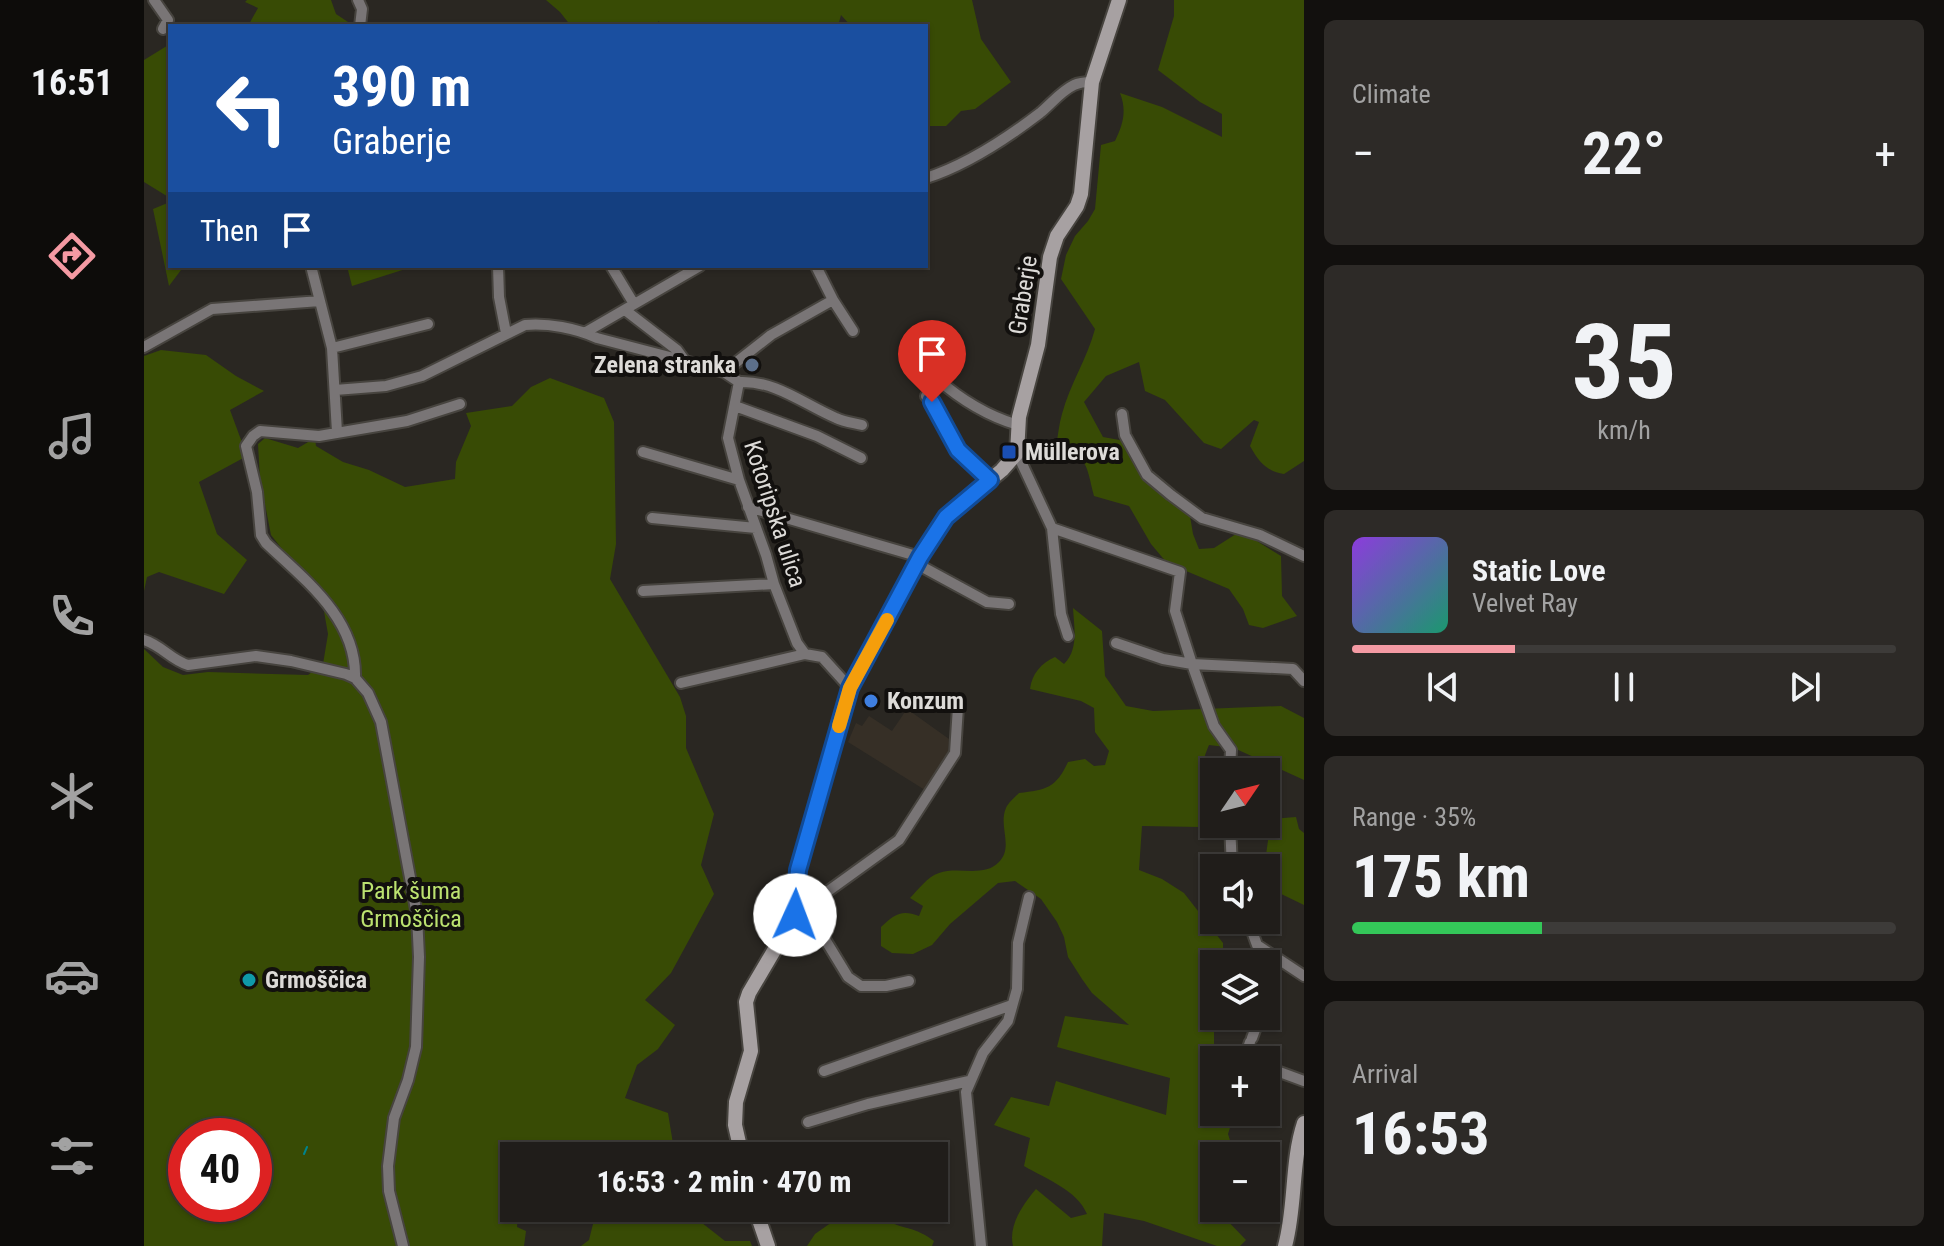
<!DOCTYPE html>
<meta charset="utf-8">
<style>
body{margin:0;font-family:"Roboto Condensed",sans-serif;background:#2d2a27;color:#f1f3f6;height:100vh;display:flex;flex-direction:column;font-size:30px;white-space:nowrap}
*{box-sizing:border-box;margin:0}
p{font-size:26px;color:#a2a2a2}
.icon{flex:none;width:44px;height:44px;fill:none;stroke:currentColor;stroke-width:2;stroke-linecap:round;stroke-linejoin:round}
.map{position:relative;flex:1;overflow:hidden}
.panel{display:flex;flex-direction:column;gap:20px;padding:20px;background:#12100e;width:640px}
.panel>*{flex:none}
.guide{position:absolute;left:24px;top:24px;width:760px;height:244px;border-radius:0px;box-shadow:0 2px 6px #0004,0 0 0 2px #3d3b39;background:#1a4fa0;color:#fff;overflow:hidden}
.needle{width:52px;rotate:55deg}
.fabs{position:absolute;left:1056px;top:758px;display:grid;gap:16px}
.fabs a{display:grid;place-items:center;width:80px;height:80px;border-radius:0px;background:#201d1a;box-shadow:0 2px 6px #0004,0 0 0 2px #3d3b39;font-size:40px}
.speed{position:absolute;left:24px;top:1118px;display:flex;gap:16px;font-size:40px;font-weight:700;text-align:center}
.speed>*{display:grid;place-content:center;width:104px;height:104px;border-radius:50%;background:#201d1a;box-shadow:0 2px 6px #0004,0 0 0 2px #3d3b39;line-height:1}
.speed .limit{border:12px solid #d22;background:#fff;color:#111}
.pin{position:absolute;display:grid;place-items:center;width:68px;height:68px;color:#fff;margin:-82px -34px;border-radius:50% 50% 50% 0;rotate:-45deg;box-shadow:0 0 8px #0007}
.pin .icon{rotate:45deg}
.me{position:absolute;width:88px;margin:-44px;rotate:2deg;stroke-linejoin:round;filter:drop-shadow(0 0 6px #0008)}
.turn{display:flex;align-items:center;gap:28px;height:168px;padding:0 32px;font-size:36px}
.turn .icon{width:104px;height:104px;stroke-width:2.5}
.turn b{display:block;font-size:56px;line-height:68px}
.then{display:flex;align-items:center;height:76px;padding:0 32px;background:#0003;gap:16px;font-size:30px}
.big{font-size:60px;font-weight:700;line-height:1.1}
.panel .tile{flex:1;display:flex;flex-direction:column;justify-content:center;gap:12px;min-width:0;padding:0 28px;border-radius:12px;background:#2d2a27}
.panel .dial{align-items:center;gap:0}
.dial b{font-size:104px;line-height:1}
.song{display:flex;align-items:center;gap:24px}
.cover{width:96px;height:96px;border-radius:12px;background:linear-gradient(135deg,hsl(270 70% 55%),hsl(160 70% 35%))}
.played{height:8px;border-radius:4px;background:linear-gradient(90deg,#f49aa3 30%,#3d3b39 30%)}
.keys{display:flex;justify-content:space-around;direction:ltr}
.heat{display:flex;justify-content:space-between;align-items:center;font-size:44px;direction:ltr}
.charge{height:12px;border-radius:6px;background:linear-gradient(90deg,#34c759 35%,#3d3b39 0)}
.trip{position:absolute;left:356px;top:1142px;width:448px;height:80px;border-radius:0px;background:#201d1a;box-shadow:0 2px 6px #0004,0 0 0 2px #3d3b39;font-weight:700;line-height:80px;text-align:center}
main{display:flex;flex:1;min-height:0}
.tab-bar{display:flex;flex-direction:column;width:144px;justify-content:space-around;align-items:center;background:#0d0c0a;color:#a2a2a2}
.tab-bar .icon{width:56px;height:56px}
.tab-bar .selected{color:#f49aa3}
.tab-bar b{font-size:36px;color:#f1f3f6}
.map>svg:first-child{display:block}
</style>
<main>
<nav class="tab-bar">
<b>16:51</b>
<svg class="icon selected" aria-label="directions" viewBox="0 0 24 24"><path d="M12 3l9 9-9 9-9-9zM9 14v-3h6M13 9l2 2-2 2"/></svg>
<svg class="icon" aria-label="music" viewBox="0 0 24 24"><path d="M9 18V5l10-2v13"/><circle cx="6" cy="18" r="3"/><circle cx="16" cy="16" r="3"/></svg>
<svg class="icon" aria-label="phone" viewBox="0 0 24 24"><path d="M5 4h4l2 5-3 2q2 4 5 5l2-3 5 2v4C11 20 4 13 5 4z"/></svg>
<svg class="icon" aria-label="climate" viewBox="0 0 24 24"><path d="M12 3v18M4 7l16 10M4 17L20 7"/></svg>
<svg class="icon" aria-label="car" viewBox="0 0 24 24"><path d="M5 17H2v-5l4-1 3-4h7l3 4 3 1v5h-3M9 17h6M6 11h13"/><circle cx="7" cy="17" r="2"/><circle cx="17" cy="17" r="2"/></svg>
<svg class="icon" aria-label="filters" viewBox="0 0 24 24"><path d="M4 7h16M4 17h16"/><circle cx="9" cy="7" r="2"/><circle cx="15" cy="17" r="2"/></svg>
</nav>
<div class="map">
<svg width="1160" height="1246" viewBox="0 0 1160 1246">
<rect width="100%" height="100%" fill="#2a2722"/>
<path fill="#362f26" d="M 763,709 L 805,739 L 804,752 L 781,790 L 704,742 L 712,723 L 718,726 L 725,716 L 748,731 Z"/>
<path fill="#384b05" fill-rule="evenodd" d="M 103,0 L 187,0 L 192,14 L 207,24 L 104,26 L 114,8 L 101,2 Z
M 402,0 L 828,0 L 837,39 L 867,82 L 831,109 L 817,111 L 802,126 L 782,126 L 782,26 L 707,26 L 697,15 L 694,26 L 521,26 L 514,21 L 514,26 L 427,26 L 416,12 Z
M 1030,0 L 1160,0 L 1160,461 L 1140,474 C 1122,471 1115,462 1106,446 L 1115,422 L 1110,420 L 1077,449 L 1060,443 L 1021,400 L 1001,391 L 995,362 L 962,376 L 940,402 L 959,437 L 981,441 L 1000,478 L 1046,516 L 1049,534 L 1055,549 L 1070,548 L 1092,534 L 1108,538 L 1137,556 L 1138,596 L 1153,616 L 1119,628 L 1105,625 L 1099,609 L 1085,589 L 1023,563 L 1007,544 L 985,506 L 950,496 C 942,465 945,457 912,446 C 914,436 915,424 918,414 C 926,384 943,359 951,329 L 917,279 L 922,255 L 931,236 L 944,221 L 951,209 L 957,145 L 971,141 C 979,124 983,111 976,93 L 1018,107 L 1078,137 L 1078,114 L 1056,102 L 1014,70 L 1030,16 Z
M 26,44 L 26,198 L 0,182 L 0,60 Z
M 26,202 L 26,266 L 40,266 L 25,286 L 9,209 Z
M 203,266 L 271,266 L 208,286 Z
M 17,350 L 62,355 L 92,376 L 120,391 L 86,410 L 103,456 L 55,482 L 73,534 L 103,560 L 80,594 L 15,572 L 3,577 L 0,591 L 0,356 Z
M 406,378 L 460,398 L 470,422 L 472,544 L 466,579 L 536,697 L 542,716 L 542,748 L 570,814 L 557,865 L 570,894 L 527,973 L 501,1000 L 531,1025 L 514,1049 L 493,1065 L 481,1098 L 524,1113 L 531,1156 L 370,1156 L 370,1208 L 383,1208 L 374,1215 L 373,1227 L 382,1231 L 380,1246 L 0,1246 L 0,649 L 19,667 L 39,675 L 64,672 L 164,675 L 179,664 L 184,634 L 178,600 L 127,535 L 116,479 L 114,444 L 121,438 L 154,448 L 171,438 L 172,446 L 199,462 L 225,470 L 261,487 L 311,479 L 312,462 L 327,426 L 322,413 L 368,406 L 387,387 ZM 42,1136 L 110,1136 L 110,1204 L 42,1204 Z
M 929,608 L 958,631 L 961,676 L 982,706 L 1009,711 L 1137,706 L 1160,718 L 1160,780 L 1090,748 L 1065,745 C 1053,772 1054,799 1057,827 L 998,826 L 995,870 L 1018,879 L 1040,893 L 1079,943 L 1079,964 L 1070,964 L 1070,1016 L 1073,1016 L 1070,1026 L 1070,1112 L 1091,1112 L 1084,1134 L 1091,1156 L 1070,1156 L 1070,1208 L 1081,1208 L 1078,1215 L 1102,1240 L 1096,1246 L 1073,1246 L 1000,1221 L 960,1213 L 958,1246 L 869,1246 C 864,1226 879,1204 892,1189 L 927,1218 L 943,1214 C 933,1190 902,1179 880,1166 L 886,1138 L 850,1125 L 867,1097 L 905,1106 L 912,1081 L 1022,1115 L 1026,1078 L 913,1047 L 921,1016 L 985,1025 L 948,993 L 938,979 L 924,957 L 920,937 L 913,922 L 897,899 L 871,881 L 854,883 L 806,924 L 788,945 L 769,954 L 748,953 L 737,946 L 737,927 C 750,915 757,909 775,916 L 779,906 L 766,898 C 775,889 783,877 795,873 C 814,866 840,878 855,862 C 870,847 854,826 862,808 C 864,803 871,797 875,793 C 902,790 912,788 924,762 L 941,759 L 950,766 L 961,765 L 965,751 L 951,732 L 950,708 L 937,701 L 886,689 C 888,674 897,663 911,657 L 920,664 C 935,649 930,627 929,608 Z
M 1152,817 L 1155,829 L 1160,833 L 1160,905 L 1131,891 L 1122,855 L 1127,819 Z
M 453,1208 L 539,1208 L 581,1241 L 606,1241 L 608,1246 L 437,1246 L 445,1240 Z
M 708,1208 C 726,1209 736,1219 753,1225 C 769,1230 775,1230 790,1241 L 788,1246 L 663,1246 L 671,1234 Z"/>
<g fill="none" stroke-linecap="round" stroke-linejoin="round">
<path stroke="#01848d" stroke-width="2" d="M 160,1154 L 163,1147"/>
<defs>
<path id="street" d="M 10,0 L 24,20 L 19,29
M 214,0 L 218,9 L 216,26
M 782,178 C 823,165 862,139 896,113 C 907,104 917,91 930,85 C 936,82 942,82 948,82
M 167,266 L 188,348 L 193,432
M 354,266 L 355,297 L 362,333
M 467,266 L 490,304
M 672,266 L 689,300 L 709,331
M 481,310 L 533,350 L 541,361 L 580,372 L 595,382 L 584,438 L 595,480 L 622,555 L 630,584 L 653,643 L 661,654 L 678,657 L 706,688
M 442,332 L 556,266
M 0,347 L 68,309 L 176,301
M 188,348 L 284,324
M 805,351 L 792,378 C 816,399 843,416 874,425
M 580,372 L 627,335 L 689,300
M 595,382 C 631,380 661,405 692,418 C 700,422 710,423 718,425
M 191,390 L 242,386 L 278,376 L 381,325 C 404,323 432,328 453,338 L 541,361
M 782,396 C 794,408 797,422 805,437 C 814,454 831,468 846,480
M 591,406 L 673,436 L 717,458
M 978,414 L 981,435 L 1003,475 L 1027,495 L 1058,518 L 1116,535 L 1160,556
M 499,452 L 595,480
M 873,453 L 908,528 L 917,614 L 924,636
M 604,507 L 776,557
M 508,518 L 612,528
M 908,528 L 1036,572 L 1031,611 L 1048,664 L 1149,669 L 1160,681
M 773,564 L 843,602 L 865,604
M 499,591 L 630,584
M 0,640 C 17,645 27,660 44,665 L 112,656 L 147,661 L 202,674 L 211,678 L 224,693 L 237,722 L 273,915 L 275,957 L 272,1047 L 264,1080 L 250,1118 L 244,1166 L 245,1191 L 259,1246
M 972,643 L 1019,659 L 1048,664 L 1070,726 L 1087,750 L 1086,772
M 211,678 C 213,619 161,580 122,543 L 117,535 L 113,492 L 102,446 L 109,436 L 116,431 L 175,436 L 263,421 L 316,404
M 537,683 L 661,654
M 1086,824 L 1088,868
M 1104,920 L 1113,945 L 1160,976
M 765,981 L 742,986 L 717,986 L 704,977 L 679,936 L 651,915 L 755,840 L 811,753 L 814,707
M 1122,1000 L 1131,957
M 1108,1038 L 1116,1016
M 1100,1060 L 1106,1042
M 1122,1067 L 1160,1081
M 680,1071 L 868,1005
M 664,1122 L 724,1104 L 825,1081
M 837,1246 L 822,1092 L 839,1053 L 864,1021 L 873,989 L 874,943 L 885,897"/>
<path id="secondary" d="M 598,1156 L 591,1125 L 592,1102 L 607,1051 L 602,1002 L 605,993 L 651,915 L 654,870 L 706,688 L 776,557 L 802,517 L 858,470 L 873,453 L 875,417 L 894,345 L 906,257 L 913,236 L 933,206 L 937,194 L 948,82 L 975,0
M 611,1208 L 624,1246
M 1141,1246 C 1152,1206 1147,1162 1160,1123"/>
</defs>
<use href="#street" stroke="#47443f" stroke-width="14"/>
<use href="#secondary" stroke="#47443f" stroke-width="18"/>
<use href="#street" stroke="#797576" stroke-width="10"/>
<use href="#secondary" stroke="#a7a1a2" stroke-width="14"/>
</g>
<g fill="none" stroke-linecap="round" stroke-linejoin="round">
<defs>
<path id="route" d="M 651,915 L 654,870 L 706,688 L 776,557 L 802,517 L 846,480 L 814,450 L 788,402"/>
</defs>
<use href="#route" stroke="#114b97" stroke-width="20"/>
<use href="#route" stroke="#1a73e8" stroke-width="14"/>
<path stroke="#f59e0b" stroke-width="14" d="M 695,726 L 706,688 L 743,620"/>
</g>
<circle fill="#5c6f8a" stroke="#12100e" stroke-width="3" cx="608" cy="365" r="8"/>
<rect fill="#1a4fb4" stroke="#12100e" stroke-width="3" x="857" y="444" width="16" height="16" rx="4"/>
<circle fill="#3f7fe0" stroke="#12100e" stroke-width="3" cx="727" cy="701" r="8"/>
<circle fill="#0f9aa8" stroke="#12100e" stroke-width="3" cx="105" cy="980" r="8"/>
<g text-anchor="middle" stroke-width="8" stroke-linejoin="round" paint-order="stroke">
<g font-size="24" fill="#dddbd8" stroke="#12100e">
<text transform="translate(879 295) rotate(-81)" y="8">Graberje</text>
<text transform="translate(631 514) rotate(72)" y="8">Kotoripska ulica</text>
</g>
<g font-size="24" font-weight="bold" fill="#dddbd8" stroke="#12100e" text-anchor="start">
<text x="592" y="373" text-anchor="end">Zelena stranka</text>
<text x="881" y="460">Müllerova</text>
<text x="743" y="709">Konzum</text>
<text x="121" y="988">Grmoščica</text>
</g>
<g font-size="24" fill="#bce270" stroke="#12100e">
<text x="267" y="899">Park šuma<tspan x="267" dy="28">Grmoščica</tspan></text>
</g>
</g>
</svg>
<div class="fabs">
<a><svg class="needle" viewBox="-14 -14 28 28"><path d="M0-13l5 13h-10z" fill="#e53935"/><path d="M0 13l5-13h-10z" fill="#a2a2a2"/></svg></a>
<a><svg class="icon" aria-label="sound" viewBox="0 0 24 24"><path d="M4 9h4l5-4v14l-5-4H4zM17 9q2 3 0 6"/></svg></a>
<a><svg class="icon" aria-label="layers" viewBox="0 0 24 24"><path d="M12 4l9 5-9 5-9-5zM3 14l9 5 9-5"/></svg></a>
<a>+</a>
<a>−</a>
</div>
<div class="speed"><div class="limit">40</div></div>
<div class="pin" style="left:788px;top:402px;background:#d93025"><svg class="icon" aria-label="arrive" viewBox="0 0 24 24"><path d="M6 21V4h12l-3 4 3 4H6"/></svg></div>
<svg class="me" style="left:651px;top:915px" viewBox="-20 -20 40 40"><circle r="19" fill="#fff"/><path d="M0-13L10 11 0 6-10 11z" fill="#1a73e8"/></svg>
<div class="trip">16:53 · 2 min · 470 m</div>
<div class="guide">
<div class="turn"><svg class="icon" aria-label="left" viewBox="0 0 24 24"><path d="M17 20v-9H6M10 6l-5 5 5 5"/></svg><div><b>390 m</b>Graberje</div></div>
<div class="then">Then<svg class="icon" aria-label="arrive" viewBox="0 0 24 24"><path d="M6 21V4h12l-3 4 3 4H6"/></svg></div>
</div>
</div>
<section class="panel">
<div class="tile"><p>Climate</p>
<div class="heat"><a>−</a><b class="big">22°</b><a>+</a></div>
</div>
<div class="tile dial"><b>35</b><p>km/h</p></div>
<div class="tile">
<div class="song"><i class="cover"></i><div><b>Static Love</b><p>Velvet Ray</p></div></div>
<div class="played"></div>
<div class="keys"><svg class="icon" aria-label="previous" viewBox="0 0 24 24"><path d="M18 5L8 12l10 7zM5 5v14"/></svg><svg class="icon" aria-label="pause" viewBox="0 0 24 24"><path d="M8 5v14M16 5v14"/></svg><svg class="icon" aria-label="next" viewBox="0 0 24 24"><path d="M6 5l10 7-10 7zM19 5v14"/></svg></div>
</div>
<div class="tile"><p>Range · 35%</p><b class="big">175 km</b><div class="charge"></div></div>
<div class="tile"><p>Arrival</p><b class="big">16:53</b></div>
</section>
</main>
